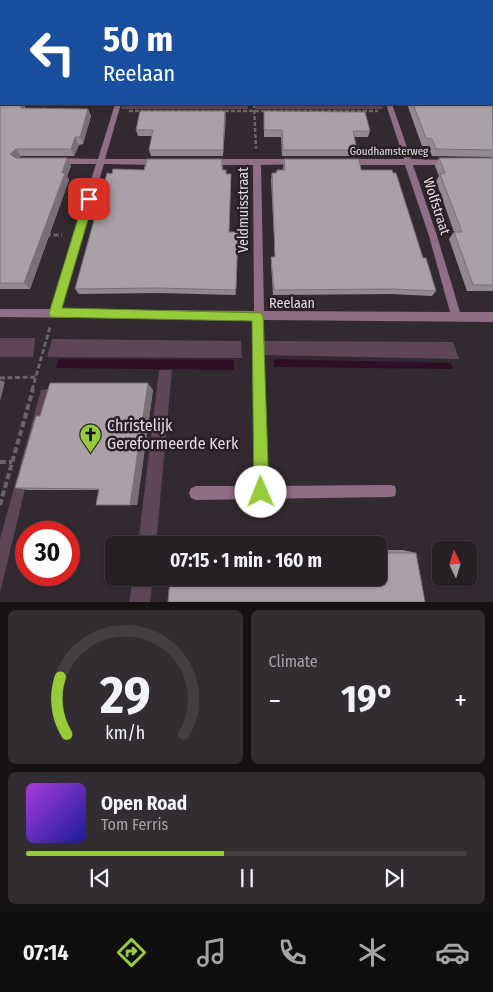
<!DOCTYPE html>
<meta charset="utf-8">
<style>
body{margin:0;font-family:"Fira Sans Condensed",sans-serif;background:#322d31;color:#f1f3f6;height:100vh;display:flex;flex-direction:column;font-size:19px;white-space:nowrap}
*{box-sizing:border-box;margin:0}
p{font-size:16px;color:#a4a3a6}
.icon{flex:none;width:28px;height:28px;fill:none;stroke:currentColor;stroke-width:2;stroke-linecap:round;stroke-linejoin:round}
.map{position:relative;height:602px;overflow:hidden}
.side{display:flex;flex-direction:column;gap:8px;padding:8px;background:#151214;flex:1}
.side>*{flex:none}
.guide{position:absolute;left:0px;top:0px;width:494px;height:105px;box-shadow:0 1px 4px #0004,0 0 0 1px #423e41;background:#1a4fa0;color:#fff;overflow:hidden}
.needle{width:32px;rotate:356deg}
.controls{position:absolute;left:432px;top:541px;display:grid;gap:10px}
.controls a{display:grid;place-items:center;width:45px;height:45px;border-radius:8px;background:#262024;box-shadow:0 1px 4px #0004,0 0 0 1px #423e41;font-size:25px}
.speed{position:absolute;left:15px;top:521px;display:flex;gap:10px;font-size:25px;font-weight:700;text-align:center}
.speed>*{display:grid;place-content:center;width:65px;height:65px;border-radius:50%;background:#262024;box-shadow:0 1px 4px #0004,0 0 0 1px #423e41;line-height:1}
.speed .limit{border:8px solid #d22;background:#fff;color:#111}
.pin{position:absolute;display:grid;place-items:center;width:42px;height:42px;color:#fff;margin:-21px;border-radius:10px;box-shadow:0 2px 8px #0006}
.me{position:absolute;width:55px;margin:-28px;rotate:359deg;stroke-linejoin:round;filter:drop-shadow(0 0 4px #0008)}
.turn{display:flex;align-items:center;gap:18px;height:105px;padding:0 20px;font-size:22px}
.turn .icon{width:65px;height:65px;stroke-width:2.5}
.turn b{display:block;font-size:35px;line-height:42px}
.big{font-size:38px;font-weight:700;line-height:1.1}
.side .widget{flex:1;display:flex;flex-direction:column;justify-content:center;gap:8px;min-width:0;padding:0 18px;border-radius:8px;background:#322d31}
.side .dial{align-items:center;gap:0}
.dial svg{height:130px;overflow:visible;fill:none;stroke:#423e41;stroke-width:7;stroke-linecap:round;text-anchor:middle}
.dial text{fill:#f1f3f6;stroke:none}
.song{display:flex;align-items:center;gap:15px}
.cover{width:60px;height:60px;border-radius:8px;background:linear-gradient(135deg,hsl(280 70% 55%),hsl(240 70% 35%))}
.played{height:5px;border-radius:2px;background:linear-gradient(90deg,#96cc39 45%,#423e41 45%)}
.keys{display:flex;justify-content:space-around;direction:ltr}
.heat{display:flex;justify-content:space-between;align-items:center;font-size:28px;direction:ltr}
.side .tiles{flex:1;display:grid;gap:8px;grid-template-columns:1fr 1fr}
.widget:last-child{grid-column:span 2}
.trip{position:absolute;left:105px;top:536px;width:282px;height:50px;border-radius:8px;background:#262024;box-shadow:0 1px 4px #0004,0 0 0 1px #423e41;font-weight:700;line-height:50px;text-align:center}
.menu{display:flex;height:80px;justify-content:space-around;align-items:center;background:#0f0d0e;color:#a4a3a6}
.menu .icon{width:35px;height:35px}
.menu .current{color:#96cc39}
.menu b{font-size:22px;color:#f1f3f6}
.map>svg:first-child{display:block}
</style>
<div class="map">
<svg width="493" height="602" viewBox="0 0 493 602">
<rect width="100%" height="100%" fill="#322a30"/>
<path fill="#5f4657" d="M 122,104 L 248,104 L 248,109 L 121,109 Z
M 255,104 L 382,104 L 383,109 L 255,109 Z
M 0,338 L 35,338 L 33,357 L 0,357 Z
M 52,339 L 241,341 L 242,358 L 47,357 Z
M 264,341 L 453,342 L 459,359 L 264,355 Z
M 159,370 L 172,370 L 156,545 L 138,545 Z
M 49,389 L 0,593 L 0,539 L 41,390 Z
M 133,578 L 153,578 L 150,602 L 129,602 Z"/>
<path fill="#2d0e26" d="M 58,359 L 234,360 L 234,370 L 56,368 Z
M 274,359 L 451,363 L 453,369 L 274,367 Z"/>
<g fill="none" stroke-linecap="round" stroke-linejoin="round">
<path stroke="#6b6469" stroke-width="2.5" stroke-dasharray="4 2" stroke-linecap="butt" d="M 254,104 L 256,149
M 43,111 L 47,104
M 129,111 L 378,111"/>
<path stroke="#6b6469" stroke-width="3" stroke-dasharray="5 2.5" stroke-linecap="butt" d="M 46,235 L 62,235
M 0,378 L 36,377
M 32,390 L 50,327"/>
<path stroke="#6b6469" stroke-width="4" stroke-dasharray="6 3" stroke-linecap="butt" d="M 0,462 L 12,462
M 0,505 L 33,389"/>
<path fill="#906e86" fill-rule="evenodd" d="M 22,0 L 28,0 L 28,1 L 23,1 Z
M 458,0 L 464,0 L 465,1 L 459,1 Z
M 0,15 L 1,15 L 1,19 L 0,19 Z
M 492,49 L 493,49 L 493,53 L 492,53 Z
M 115,104 L 121,104 L 105,159 L 160,159 L 164,162 L 160,165 L 104,164 L 61,309 L 254,311 L 253,165 L 209,165 L 205,162 L 209,159 L 297,159 L 301,162 L 300,164 L 261,165 L 264,311 L 450,312 L 429,236 L 405,165 L 347,165 L 343,162 L 347,159 L 404,159 L 386,104 L 392,104 L 411,159 L 453,160 L 454,162 L 450,165 L 413,165 L 437,236 L 460,312 L 493,312 L 493,322 L 264,320 L 267,486 L 390,485 L 395,486 L 396,491 L 395,496 L 390,497 L 196,500 L 191,498 L 189,493 L 191,488 L 196,486 L 254,486 L 254,320 L 0,317 L 0,309 L 51,309 L 96,164 L 57,164 L 53,161 L 57,158 L 98,159 Z"/>
</g>
<path fill="#928a90" d="M 493,68 L 493,291 L 467,291 L 449,239 L 454,232 L 436,181 L 439,176 L 435,166 L 439,158 L 492,158 L 491,157 L 432,156 L 428,146 L 422,146 L 407,104 L 492,104 Z
M 0,83 L 1,104 L 25,104 L 25,108 L 88,109 L 91,116 L 83,144 L 79,145 L 74,156 L 21,156 L 18,158 L 67,158 L 71,166 L 67,176 L 69,180 L 30,289 L 0,289 Z
M 225,111 L 223,156 L 151,156 L 149,150 L 152,136 L 138,136 L 136,130 Z
M 264,111 L 370,131 L 368,137 L 354,137 L 357,150 L 355,156 L 282,156 L 281,137 L 264,137 Z
M 284,159 L 361,170 L 423,258 L 436,291 L 432,296 L 391,294 L 273,295 L 271,263 L 271,257 L 275,257 L 271,180 L 272,173 L 276,173 L 277,170 L 283,170 Z
M 223,166 L 223,170 L 226,174 L 231,174 L 229,232 L 236,294 L 235,295 L 158,293 L 79,294 L 75,289 L 112,174 L 144,170 Z
M 153,390 L 137,505 L 96,505 L 99,490 L 28,490 L 15,488 L 40,416 Z
M 379,550 L 403,550 L 416,553 L 379,578 Z"/>
<path fill="#777075" d="M 21,104 L 25,104 L 25,116 L 21,108 Z
M 88,109 L 91,116 L 83,144 L 80,137 Z
M 225,111 L 226,118 L 223,156 L 223,150 Z
M 75,137 L 79,145 L 74,156 L 71,149 Z
M 16,149 L 21,156 L 15,161 L 10,154 Z
M 67,158 L 71,166 L 67,176 L 69,180 L 30,289 L 24,283 Z
M 238,238 L 236,294 L 235,295 L 235,290 Z
M 0,380 L 5,382 L 0,401 Z
M 148,383 L 153,390 L 137,505 L 130,505 Z"/>
<path fill="#aaa0a7" stroke="#777075" d="M 50,0 L 452,0 L 452,1 L 49,1 Z
M 492,67 L 493,150 L 436,149 L 432,139 L 426,138 L 413,104 L 492,104 Z
M 1,81 L 1,104 L 21,104 L 21,108 L 88,109 L 80,137 L 75,137 L 71,149 L 16,149 L 10,154 L 16,158 L 67,158 L 62,173 L 65,173 L 24,283 L 0,283 L 0,83 Z
M 140,111 L 225,111 L 223,150 L 149,150 L 153,130 L 136,130 Z
M 264,111 L 365,112 L 370,131 L 353,131 L 357,150 L 283,150 L 282,130 L 264,130 Z
M 439,158 L 493,158 L 493,285 L 473,285 L 454,232 L 462,232 L 440,174 L 445,173 Z
M 147,159 L 222,159 L 222,170 L 226,170 L 226,174 L 231,174 L 229,232 L 238,232 L 236,288 L 235,290 L 156,288 L 75,289 L 107,173 L 112,174 L 113,169 L 144,170 Z
M 284,159 L 359,159 L 361,170 L 392,170 L 393,173 L 396,173 L 423,258 L 426,258 L 436,291 L 394,289 L 274,290 L 271,257 L 275,257 L 272,173 L 277,173 L 277,170 L 285,170 Z
M 50,383 L 148,383 L 130,505 L 96,505 L 99,489 L 15,488 L 36,416 L 40,416 Z
M 379,553 L 416,553 L 425,602 L 168,602 L 170,578 L 379,578 Z"/>
<path fill="#96cc39" stroke="#628525" d="M 89,195 L 94,199 L 62,308 L 261,313 L 263,316 L 269,492 L 266,497 L 261,499 L 256,497 L 254,492 L 252,321 L 50,317 L 49,313 L 84,199 Z"/>
<defs>
<symbol id="church-pin" viewBox="-11 -11 22 30"><path d="M0 17L-7.5 6A9.5 9.5 0 1 1 7.5 6Z" fill="#96cc39" stroke="#282026"/><path d="M-1.2-6h2.4v3.5h3.3v2.4h-3.3V6h-2.4V-.1h-3.3v-2.4h3.3Z" fill="#111"/></symbol>
</defs>
<g fill-rule="evenodd">
<use href="#church-pin" x="78" y="422" width="25" height="34"/>
</g>
<g text-anchor="middle" stroke-width="5" stroke-linejoin="round" paint-order="stroke">
<g font-size="11" fill="#e2dce0" stroke="#282026">
<text x="389" y="155">Goudhamsterweg</text>
</g>
<g font-size="14" fill="#e2dce0" stroke="#282026">
<text transform="translate(437 206) rotate(72)" y="5">Wolfstraat</text>
<text transform="translate(243 210) rotate(-90)" y="5">Veldmuisstraat</text>
<text x="292" y="308">Reelaan</text>
</g>
<g font-size="16" fill="#e2dce0" stroke="#282026" text-anchor="start">
<text x="107" y="431">Christelijk<tspan x="107" dy="18">Gereformeerde Kerk</tspan></text>
</g>
</g>
</svg>
<div class="controls">
<a><svg class="needle" viewBox="-14 -14 28 28"><path d="M0-13l5 13h-10z" fill="#e53935"/><path d="M0 13l5-13h-10z" fill="#a4a3a6"/></svg></a>
</div>
<div class="speed"><div class="limit">30</div></div>
<div class="pin" style="left:89px;top:199px;background:#d93025"><svg class="icon" aria-label="arrive" viewBox="0 0 24 24"><path d="M6 21V4h12l-3 4 3 4H6"/></svg></div>
<svg class="me" style="left:261px;top:492px" viewBox="-20 -20 40 40"><circle r="19" fill="#fff"/><path d="M0-13L10 11 0 6-10 11z" fill="#96cc39"/></svg>
<div class="trip">07:15 · 1 min · 160 m</div>
<div class="guide">
<div class="turn"><svg class="icon" aria-label="left" viewBox="0 0 24 24"><path d="M17 20v-9H6M10 6l-5 5 5 5"/></svg><div><b>50 m</b>Reelaan</div></div>
</div>
</div>
<section class="side">
<div class="tiles">
<div class="widget dial"><svg viewBox="0 0 100 80">
<path d="M14 69A42 42 0 1 1 86 69"/>
<path d="M14 69A42 42 0 0 1 10 34" stroke="#96cc39"/>
<text x="50" y="56" font-size="32" font-weight="700">29</text>
<text x="50" y="72" font-size="11">km/h</text>
</svg></div>
<div class="widget"><p>Climate</p>
<div class="heat"><a>−</a><b class="big">19°</b><a>+</a></div>
</div>
<div class="widget">
<div class="song"><i class="cover"></i><div><b>Open Road</b><p>Tom Ferris</p></div></div>
<div class="played"></div>
<div class="keys"><svg class="icon" aria-label="previous" viewBox="0 0 24 24"><path d="M18 5L8 12l10 7zM5 5v14"/></svg><svg class="icon" aria-label="pause" viewBox="0 0 24 24"><path d="M8 5v14M16 5v14"/></svg><svg class="icon" aria-label="next" viewBox="0 0 24 24"><path d="M6 5l10 7-10 7zM19 5v14"/></svg></div>
</div>
</div>
</section>
<nav class="menu">
<b>07:14</b>
<svg class="icon current" aria-label="directions" viewBox="0 0 24 24"><path d="M12 3l9 9-9 9-9-9zM9 14v-3h6M13 9l2 2-2 2"/></svg>
<svg class="icon" aria-label="music" viewBox="0 0 24 24"><path d="M9 18V5l10-2v13"/><circle cx="6" cy="18" r="3"/><circle cx="16" cy="16" r="3"/></svg>
<svg class="icon" aria-label="phone" viewBox="0 0 24 24"><path d="M5 4h4l2 5-3 2q2 4 5 5l2-3 5 2v4C11 20 4 13 5 4z"/></svg>
<svg class="icon" aria-label="climate" viewBox="0 0 24 24"><path d="M12 3v18M4 7l16 10M4 17L20 7"/></svg>
<svg class="icon" aria-label="car" viewBox="0 0 24 24"><path d="M5 17H2v-5l4-1 3-4h7l3 4 3 1v5h-3M9 17h6M6 11h13"/><circle cx="7" cy="17" r="2"/><circle cx="17" cy="17" r="2"/></svg>
</nav>
